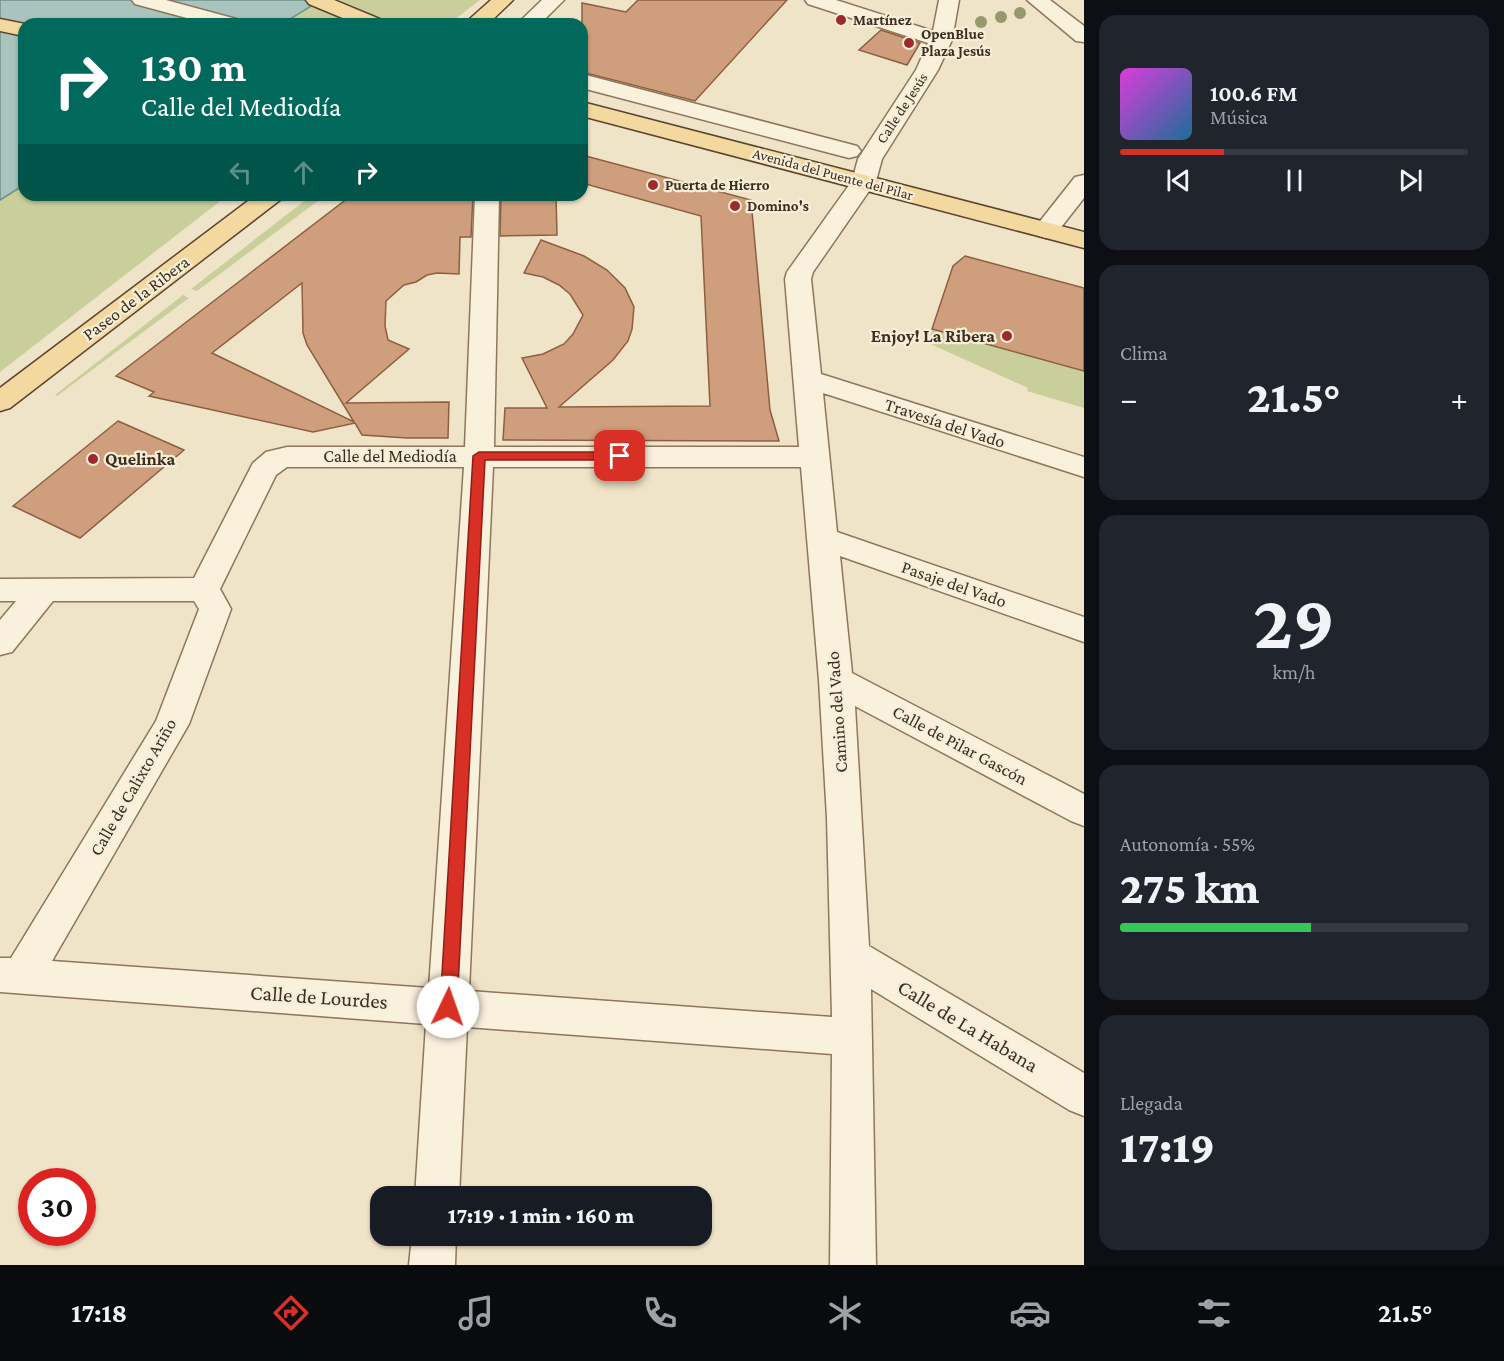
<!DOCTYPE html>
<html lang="es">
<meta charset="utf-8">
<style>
body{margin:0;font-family:"Crimson Pro",serif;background:#20242c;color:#f1f3f6;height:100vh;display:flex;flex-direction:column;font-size:22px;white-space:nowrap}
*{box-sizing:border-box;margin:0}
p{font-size:20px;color:#9ea1a6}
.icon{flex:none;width:33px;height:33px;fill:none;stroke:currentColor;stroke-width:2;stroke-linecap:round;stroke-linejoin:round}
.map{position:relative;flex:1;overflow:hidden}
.sheet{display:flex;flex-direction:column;gap:15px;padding:15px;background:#0d0f14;width:420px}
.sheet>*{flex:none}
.hud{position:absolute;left:18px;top:18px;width:570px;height:183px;border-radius:18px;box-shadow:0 2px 4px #0004;background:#00695c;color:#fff;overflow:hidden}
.speed{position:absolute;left:18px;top:1168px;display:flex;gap:12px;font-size:30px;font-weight:700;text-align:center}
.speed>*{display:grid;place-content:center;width:78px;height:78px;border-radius:50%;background:#171b24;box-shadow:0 2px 4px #0004;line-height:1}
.speed .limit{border:9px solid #d22;background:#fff;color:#111}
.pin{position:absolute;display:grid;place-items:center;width:51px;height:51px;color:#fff;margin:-26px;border-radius:12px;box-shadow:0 3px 9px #0006}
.me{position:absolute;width:66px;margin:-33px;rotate:3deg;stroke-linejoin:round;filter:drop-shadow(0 0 4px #0008)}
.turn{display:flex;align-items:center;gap:21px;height:126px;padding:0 24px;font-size:27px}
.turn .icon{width:78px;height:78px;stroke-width:2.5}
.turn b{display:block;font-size:42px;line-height:51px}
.lanes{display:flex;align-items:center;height:57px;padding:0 24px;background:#0003;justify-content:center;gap:30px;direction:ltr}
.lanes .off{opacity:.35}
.big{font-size:45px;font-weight:800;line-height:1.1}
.sheet .widget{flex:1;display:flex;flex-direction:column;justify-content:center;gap:9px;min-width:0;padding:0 21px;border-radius:18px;background:#20242c}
.sheet .dial{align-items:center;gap:0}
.dial b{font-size:78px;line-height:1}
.song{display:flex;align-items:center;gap:18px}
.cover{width:72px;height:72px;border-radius:9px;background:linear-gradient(135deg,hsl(300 70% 55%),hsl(200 70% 35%))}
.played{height:6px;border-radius:3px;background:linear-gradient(90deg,#d93025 30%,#363941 30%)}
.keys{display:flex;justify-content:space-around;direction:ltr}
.heat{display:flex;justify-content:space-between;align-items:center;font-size:33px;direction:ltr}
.charge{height:9px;border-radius:4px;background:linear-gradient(90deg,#34c759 55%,#363941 0)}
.trip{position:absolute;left:370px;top:1186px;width:342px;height:60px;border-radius:18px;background:#171b24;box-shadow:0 2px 4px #0004;font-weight:800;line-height:60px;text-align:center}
.tabs{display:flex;height:96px;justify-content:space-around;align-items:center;background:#090b0e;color:#9ea1a6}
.tabs .icon{width:42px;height:42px}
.tabs .selected{color:#d93025}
.tabs b{font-size:27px;color:#f1f3f6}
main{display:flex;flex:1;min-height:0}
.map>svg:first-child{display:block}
</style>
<main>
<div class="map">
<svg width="1084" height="1265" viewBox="0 0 1084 1265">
<rect width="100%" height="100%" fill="#f0e4c8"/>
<path fill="#c9cf9b" d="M 321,0 L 480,0 L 449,24 L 282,24 Z
M 24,185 L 24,195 L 228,195 L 0,372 L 0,200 Z
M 312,195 L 326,195 L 197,291 L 191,289 Z
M 965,256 L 1084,288 L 1084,408 L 1027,391 L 1028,388 L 928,343 L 953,266 Z
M 183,295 L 189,298 L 57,396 L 55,395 Z"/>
<path fill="#a9c4bc" stroke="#6f938a" stroke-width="1.5" d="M 0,0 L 321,0 L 282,24 L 24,24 L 24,185 L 0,200 Z"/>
<path fill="#cf9f7d" stroke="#8d5f41" stroke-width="1.5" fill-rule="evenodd" d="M 638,0 L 787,0 L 695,101 L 582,72 L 582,3 L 626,12 Z
M 881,30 L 920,43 L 907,65 L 859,50 Z
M 582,155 L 751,200 L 770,410 L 779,441 L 503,440 L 505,408 L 547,408 L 522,358 L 543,354 L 564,344 L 573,334 L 583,315 L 570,294 L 559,285 L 543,277 L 524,273 L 541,240 L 584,256 L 607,270 L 625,288 L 634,307 L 632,329 L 628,341 L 613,360 L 559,407 L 710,406 L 701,216 L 582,183 Z
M 352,195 L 473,195 L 471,237 L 460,237 L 459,274 L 437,273 L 427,275 L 416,282 L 404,285 L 386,301 L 385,326 L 388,340 L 409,349 L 346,403 L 449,402 L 448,438 L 407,438 L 362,435 L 355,423 L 313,432 L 149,396 L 154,392 L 116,376 ZM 302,283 L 303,333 L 307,345 L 354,422 L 212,353 Z
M 501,195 L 556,195 L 557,235 L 500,236 Z
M 965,256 L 1084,288 L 1084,371 L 932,329 L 953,266 Z
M 118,421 L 184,450 L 80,538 L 13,506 Z"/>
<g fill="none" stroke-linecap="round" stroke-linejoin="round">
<defs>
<path id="minor" d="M 132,0 L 166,0 L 240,20 L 244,24 L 209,24 L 135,4 Z
M 542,0 L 564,0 L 540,24 L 517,24 Z
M 805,0 L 836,0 L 933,31 L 939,0 L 959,0 L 952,40 L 938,70 L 882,159 L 876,181 L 813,272 L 811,279 L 821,374 L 1084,457 L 1084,477 L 823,393 L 837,532 L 1084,617 L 1084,642 L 840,556 L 852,673 L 1084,794 L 1084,826 L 1071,821 L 855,706 L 869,946 L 1084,1073 L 1084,1116 L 1069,1110 L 871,989 L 876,1265 L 830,1265 L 832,1054 L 467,1027 L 459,1197 L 415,1197 L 426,1024 L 0,992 L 0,958 L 11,958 L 156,721 L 199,609 L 194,601 L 53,601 L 12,652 L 0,655 L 0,620 L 16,601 L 0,601 L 0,579 L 194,578 L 253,463 L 266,452 L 287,447 L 465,447 L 475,195 L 499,195 L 494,447 L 799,447 L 785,279 L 787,272 L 852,181 L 858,159 L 916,70 L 928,43 L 808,4 ZM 287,467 L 464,467 L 429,988 L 52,961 L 189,724 L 231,609 L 220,589 L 276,475 ZM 493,467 L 801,467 L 819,680 L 827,818 L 832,1017 L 469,991 Z
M 1027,0 L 1050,0 L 1084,26 L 1084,42 L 1076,41 Z
M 582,74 L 857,146 L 861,151 L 857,156 L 849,158 L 582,88 Z
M 1084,175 L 1084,198 L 1055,235 L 1046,238 L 1037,235 L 1033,230 L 1037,225 L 1075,177 Z
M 412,1236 L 456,1236 L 455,1265 L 409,1265 Z"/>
<path id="major" d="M 306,0 L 334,0 L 382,20 L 386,24 L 357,24 L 309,4 Z
M 491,0 L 513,0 L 488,24 L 464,24 Z
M 0,19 L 25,24 L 24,36 L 0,31 Z
M 582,102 L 1084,232 L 1084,248 L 582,116 Z
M 256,195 L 283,195 L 280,200 L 10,408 L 0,411 L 0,388 Z"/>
</defs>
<use href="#minor" stroke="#8d765c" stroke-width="3"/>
<use href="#major" stroke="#5b4430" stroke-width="3"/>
<use href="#minor" fill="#faf1dc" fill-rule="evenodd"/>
<use href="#major" fill="#f3d9a0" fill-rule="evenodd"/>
</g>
<g fill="#96986f">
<circle cx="1020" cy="13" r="6"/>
<circle cx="1001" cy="17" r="6"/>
<circle cx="981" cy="22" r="6"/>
</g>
<path fill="#d93025" stroke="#8d1f18" stroke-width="1.5" d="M 479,452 L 620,452 L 626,456 L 620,460 L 485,460 L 457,1007 L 454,1012 L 448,1014 L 443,1012 L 440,1007 L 473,456 Z"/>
<g fill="#9e2a2b" stroke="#f7eed8" stroke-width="2">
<circle cx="841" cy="20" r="6"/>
<circle cx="909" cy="43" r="6"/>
<circle cx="653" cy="185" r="6"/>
<circle cx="735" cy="206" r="6"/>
<circle cx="1007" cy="336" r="6"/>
<circle cx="93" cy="459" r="6"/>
</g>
<g text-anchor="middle" stroke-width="4.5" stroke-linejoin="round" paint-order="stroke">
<g font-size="15" font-weight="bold" fill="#3d2e20" stroke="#f7eed8" text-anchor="start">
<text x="853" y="25">Martínez</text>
<text x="921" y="39">OpenBlue<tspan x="921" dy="17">Plaza Jesús</tspan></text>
<text x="665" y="190">Puerta de Hierro</text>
<text x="747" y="211">Domino's</text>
</g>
<g font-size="15" fill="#3d2e20" stroke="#f7eed8">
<text transform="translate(902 108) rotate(-57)" y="5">Calle de Jesús</text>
<text transform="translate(833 174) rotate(15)" y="5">Avenida del Puente del Pilar</text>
</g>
<g font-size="18" fill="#3d2e20" stroke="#f7eed8">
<text transform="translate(136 298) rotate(-37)" y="6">Paseo de la Ribera</text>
<text transform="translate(945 423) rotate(18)" y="6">Travesía del Vado</text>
<text x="390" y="462">Calle del Mediodía</text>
<text transform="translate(954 584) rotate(19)" y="6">Pasaje del Vado</text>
<text transform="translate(837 712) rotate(-94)" y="6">Camino del Vado</text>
<text transform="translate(960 745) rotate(28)" y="6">Calle de Pilar Gascón</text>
<text transform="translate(133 787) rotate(-60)" y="6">Calle de Calixto Ariño</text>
</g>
<g font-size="18" font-weight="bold" fill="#3d2e20" stroke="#f7eed8" text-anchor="end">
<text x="995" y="342">Enjoy! La Ribera</text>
<text x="105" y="465" text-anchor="start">Quelinka</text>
</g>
<g font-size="21" fill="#3d2e20" stroke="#f7eed8">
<text transform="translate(319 997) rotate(4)" y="7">Calle de Lourdes</text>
<text transform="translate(968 1026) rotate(31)" y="7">Calle de La Habana</text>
</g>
</g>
</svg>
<div class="speed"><div class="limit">30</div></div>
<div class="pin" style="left:620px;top:456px;background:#d93025"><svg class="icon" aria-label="arrive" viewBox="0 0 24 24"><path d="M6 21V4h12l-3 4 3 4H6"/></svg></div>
<svg class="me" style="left:448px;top:1007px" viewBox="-20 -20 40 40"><circle r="19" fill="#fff"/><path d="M0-13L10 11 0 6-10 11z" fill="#d93025"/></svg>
<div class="trip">17:19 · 1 min · 160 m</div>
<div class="hud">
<div class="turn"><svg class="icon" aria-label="right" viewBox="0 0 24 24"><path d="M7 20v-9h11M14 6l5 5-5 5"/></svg><div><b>130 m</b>Calle del Mediodía</div></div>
<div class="lanes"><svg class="icon off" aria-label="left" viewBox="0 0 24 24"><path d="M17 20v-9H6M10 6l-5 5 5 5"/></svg><svg class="icon off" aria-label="ahead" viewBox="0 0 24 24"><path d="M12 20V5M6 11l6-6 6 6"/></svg><svg class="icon" aria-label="right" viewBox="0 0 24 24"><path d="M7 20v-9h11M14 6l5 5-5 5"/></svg></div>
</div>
</div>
<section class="sheet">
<div class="widget">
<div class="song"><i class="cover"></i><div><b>100.6 FM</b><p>Música</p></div></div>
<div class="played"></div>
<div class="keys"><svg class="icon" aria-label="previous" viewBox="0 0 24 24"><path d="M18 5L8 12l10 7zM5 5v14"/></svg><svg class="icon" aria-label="pause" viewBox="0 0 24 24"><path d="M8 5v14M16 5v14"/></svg><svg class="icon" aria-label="next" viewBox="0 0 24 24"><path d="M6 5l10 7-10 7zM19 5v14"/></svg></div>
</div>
<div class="widget"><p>Clima</p>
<div class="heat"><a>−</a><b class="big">21.5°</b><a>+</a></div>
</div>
<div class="widget dial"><b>29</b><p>km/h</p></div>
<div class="widget"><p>Autonomía · 55%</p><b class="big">275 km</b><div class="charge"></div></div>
<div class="widget"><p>Llegada</p><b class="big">17:19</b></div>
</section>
</main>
<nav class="tabs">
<b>17:18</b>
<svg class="icon selected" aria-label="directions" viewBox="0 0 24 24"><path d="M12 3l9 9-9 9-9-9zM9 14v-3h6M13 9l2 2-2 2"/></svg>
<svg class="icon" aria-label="music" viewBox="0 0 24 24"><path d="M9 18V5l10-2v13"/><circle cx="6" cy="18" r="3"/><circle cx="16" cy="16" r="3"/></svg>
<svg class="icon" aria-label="phone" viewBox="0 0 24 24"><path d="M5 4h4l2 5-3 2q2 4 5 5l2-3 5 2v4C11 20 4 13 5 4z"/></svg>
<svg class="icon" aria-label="climate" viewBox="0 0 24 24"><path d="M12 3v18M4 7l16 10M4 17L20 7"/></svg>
<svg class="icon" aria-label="car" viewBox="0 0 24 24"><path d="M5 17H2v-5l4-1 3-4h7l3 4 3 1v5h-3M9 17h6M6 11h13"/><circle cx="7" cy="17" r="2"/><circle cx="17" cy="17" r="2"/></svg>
<svg class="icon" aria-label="filters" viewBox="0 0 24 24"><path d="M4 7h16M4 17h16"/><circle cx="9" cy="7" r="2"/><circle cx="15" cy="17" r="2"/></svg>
<b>21.5°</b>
</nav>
